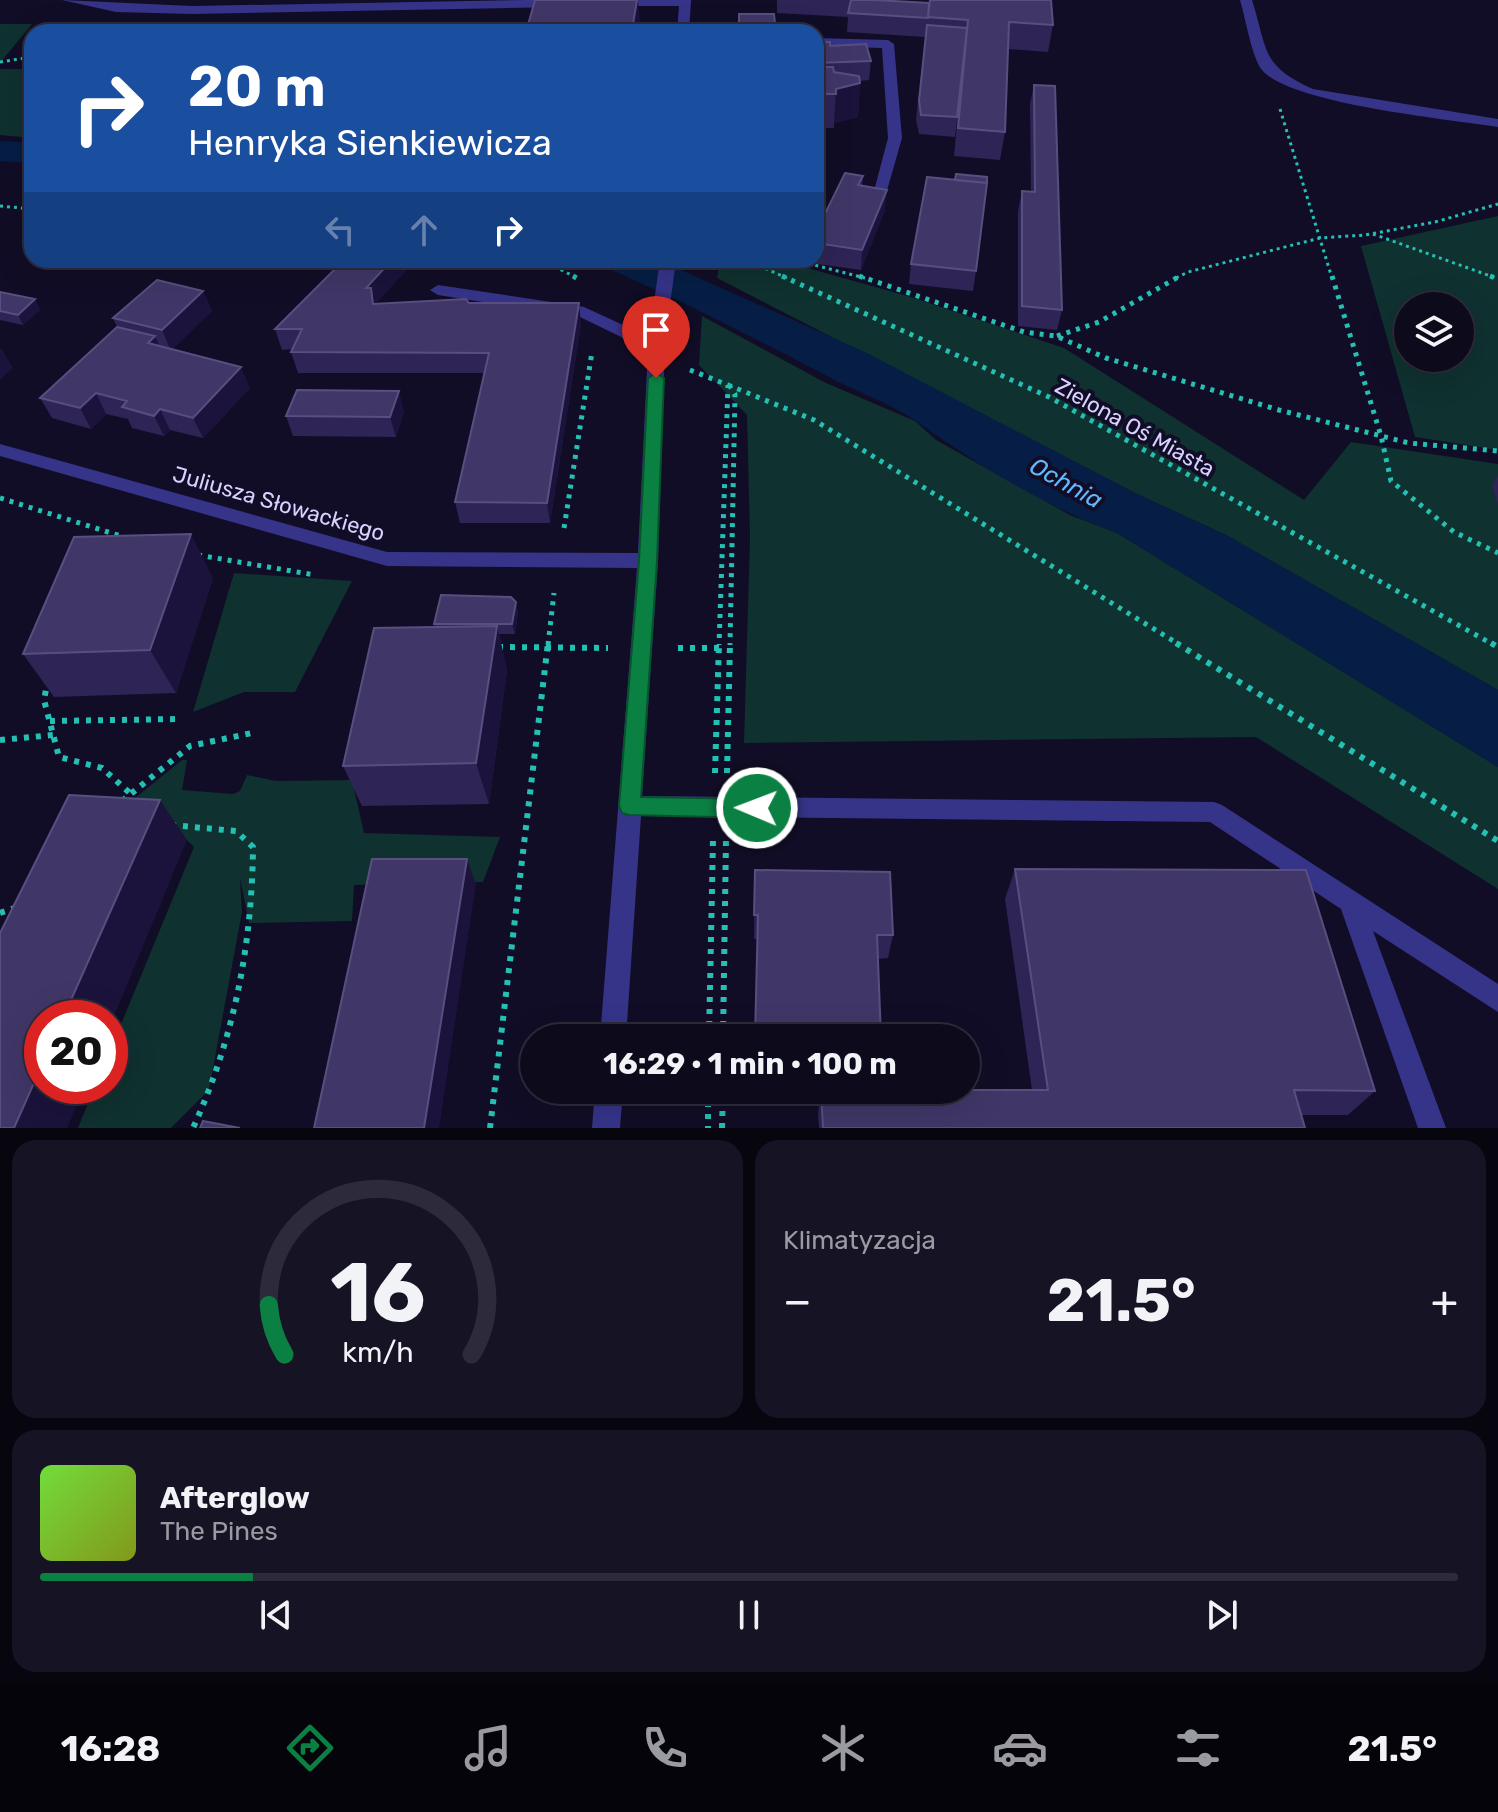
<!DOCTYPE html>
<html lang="pl">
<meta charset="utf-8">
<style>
body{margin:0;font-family:Rubik,sans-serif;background:#161325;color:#f1f3f6;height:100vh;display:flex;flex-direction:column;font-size:30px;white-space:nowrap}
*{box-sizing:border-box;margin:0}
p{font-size:26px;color:#9a9aa3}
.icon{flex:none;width:44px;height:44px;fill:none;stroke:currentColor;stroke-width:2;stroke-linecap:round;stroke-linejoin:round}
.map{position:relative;height:1128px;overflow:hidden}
.side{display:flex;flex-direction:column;gap:12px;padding:12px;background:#07060f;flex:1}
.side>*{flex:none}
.top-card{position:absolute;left:24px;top:24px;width:800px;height:244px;border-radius:24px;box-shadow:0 8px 32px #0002,0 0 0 2px #2d2b3b;background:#1a4fa0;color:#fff;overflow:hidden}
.fabs{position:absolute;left:1394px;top:292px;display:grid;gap:16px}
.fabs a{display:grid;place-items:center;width:80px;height:80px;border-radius:50%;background:#0d0a1c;box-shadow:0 8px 32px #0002,0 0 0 2px #2d2b3b;font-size:40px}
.speed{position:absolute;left:24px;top:1000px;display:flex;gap:16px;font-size:40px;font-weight:700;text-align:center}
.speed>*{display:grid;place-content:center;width:104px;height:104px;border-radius:50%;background:#0d0a1c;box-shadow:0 8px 32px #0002,0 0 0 2px #2d2b3b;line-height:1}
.speed .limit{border:12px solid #d22;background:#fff;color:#111}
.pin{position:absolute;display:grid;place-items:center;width:68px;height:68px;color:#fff;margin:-82px -34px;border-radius:50% 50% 50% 0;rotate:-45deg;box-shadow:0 0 8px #0007}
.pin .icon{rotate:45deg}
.me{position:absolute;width:88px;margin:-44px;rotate:271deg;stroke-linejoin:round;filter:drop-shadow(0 0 6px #0008)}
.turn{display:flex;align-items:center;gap:28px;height:168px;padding:0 32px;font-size:36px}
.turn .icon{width:104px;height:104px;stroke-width:2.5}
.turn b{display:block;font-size:56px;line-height:68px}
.lanes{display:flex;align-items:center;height:76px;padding:0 32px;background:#0003;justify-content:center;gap:40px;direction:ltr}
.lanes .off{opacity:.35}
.big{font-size:60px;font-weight:700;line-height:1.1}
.side .widget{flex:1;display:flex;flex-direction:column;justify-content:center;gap:12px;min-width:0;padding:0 28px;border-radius:24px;background:#161325}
.side .dial{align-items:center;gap:0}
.dial svg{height:208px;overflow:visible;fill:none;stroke:#2d2b3b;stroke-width:7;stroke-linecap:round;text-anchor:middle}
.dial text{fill:#f1f3f6;stroke:none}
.song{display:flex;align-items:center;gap:24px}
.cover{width:96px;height:96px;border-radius:12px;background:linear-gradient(135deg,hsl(100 70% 55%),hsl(70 70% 35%))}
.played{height:8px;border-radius:4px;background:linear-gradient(90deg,#0b8043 15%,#2d2b3b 15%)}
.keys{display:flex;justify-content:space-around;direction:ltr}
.heat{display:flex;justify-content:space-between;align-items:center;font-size:44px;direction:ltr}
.side .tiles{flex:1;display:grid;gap:12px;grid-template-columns:1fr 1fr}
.widget:last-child{grid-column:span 2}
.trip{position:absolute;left:520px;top:1024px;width:460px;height:80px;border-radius:40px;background:#0d0a1c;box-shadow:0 8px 32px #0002,0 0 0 2px #2d2b3b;font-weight:700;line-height:80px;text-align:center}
.tabs{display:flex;height:128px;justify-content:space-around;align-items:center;background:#05040b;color:#9a9aa3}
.tabs .icon{width:56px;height:56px}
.tabs .active{color:#0b8043}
.tabs b{font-size:36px;color:#f1f3f6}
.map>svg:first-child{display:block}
</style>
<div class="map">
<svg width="1498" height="1128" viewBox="0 0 1498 1128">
<rect width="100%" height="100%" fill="#110d26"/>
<path fill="#0f312f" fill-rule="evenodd" d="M 0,24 L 32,24 L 0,63 Z
M 0,69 L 32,69 L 32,138 L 0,135 Z
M 1498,216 L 1498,450 L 1415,437 L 1361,246 ZM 1408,306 L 1460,306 L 1460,358 L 1408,358 Z
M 720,260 L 779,260 L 911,297 L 1064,348 L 1304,500 L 1351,442 L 1498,464 L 1498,690 L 1226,535 L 1137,494 L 717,278 Z
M 702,316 L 826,383 L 915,421 L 936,440 L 1070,515 L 1117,533 L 1498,767 L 1498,889 L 1256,737 L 744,743 L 750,537 L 747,415 L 699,365 Z
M 234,573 L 352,581 L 295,692 L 244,692 L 193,712 Z
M 182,760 L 187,760 L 182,790 L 233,794 L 240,791 L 247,775 L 276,781 L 352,780 L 364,833 L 500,837 L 483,882 L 354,885 L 352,921 L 249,923 L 240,878 L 242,912 L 209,1090 L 171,1128 L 78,1128 L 95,1086 L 110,1086 L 110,1051 L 194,847 L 187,840 L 92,833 Z"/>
<path fill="#061e46" d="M 0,141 L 32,143 L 32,163 L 0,161 Z
M 588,260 L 659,260 L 865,352 L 1137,494 L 1226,535 L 1498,690 L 1498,767 L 1117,533 C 1044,506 979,466 916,421 C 890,403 857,392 829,377 C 750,336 670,294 588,260 Z"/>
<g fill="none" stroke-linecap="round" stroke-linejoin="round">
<path stroke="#25c0b4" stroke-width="3" stroke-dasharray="3 4" stroke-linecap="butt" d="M 0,62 L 32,57
M 1280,109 L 1332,278
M 0,206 L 32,209
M 1373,234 L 1496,278
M 542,260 L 577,278
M 746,260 L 787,278
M 795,260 L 865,278
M 1176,278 L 1188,272 L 1320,238 L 1365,235 L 1435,222 L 1498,204"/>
<path stroke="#25c0b4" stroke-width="5" stroke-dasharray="4 6" stroke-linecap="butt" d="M 573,276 L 580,280
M 782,276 L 1049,397 L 1494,645
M 859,276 L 1024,332 L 1056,336 L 1106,358 L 1279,410 L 1409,443 L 1498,451
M 1332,276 L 1381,436 L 1391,481 L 1454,532 L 1498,553
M 1490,276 L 1498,279
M 1057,336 L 1099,322 L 1180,276
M 690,370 L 728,385 L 719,645
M 728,385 L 814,420 L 1180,645
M 729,385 L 735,394 L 730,645
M 0,498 L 127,538
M 564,528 L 592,352
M 198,555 L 315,575
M 548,645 L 554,593"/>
<path stroke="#25c0b4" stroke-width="6" stroke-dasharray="5 7" stroke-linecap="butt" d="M 1176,643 L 1498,841
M 1491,643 L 1498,647
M 498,647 L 608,648
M 678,648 L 719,648
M 48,679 L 44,700 L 59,757 L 102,768 L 131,794
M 50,721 L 180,719
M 0,740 L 53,735
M 715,773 L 719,643
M 727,773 L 730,643
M 122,801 L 190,746 L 252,733
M 171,825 L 236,831 L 253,847 C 252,946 234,1038 193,1128
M 0,913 L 18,907
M 709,1038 L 713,839
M 723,1038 L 726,839
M 708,1090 L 708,1128
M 490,1128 L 548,643
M 722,1128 L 723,1090"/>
<path fill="#363489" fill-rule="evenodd" d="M 62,0 L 192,6 L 527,0 L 564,0 L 567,3 L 561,7 L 192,14 L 116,12 Z
M 608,0 L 691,0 L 689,32 L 677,32 L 679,6 L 613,6 L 609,5 Z
M 1240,0 L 1252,0 C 1268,51 1261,66 1313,89 L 1498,119 L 1498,127 C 1449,119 1291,104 1262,70 C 1252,58 1245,16 1240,0 Z
M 816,38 L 888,40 L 894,44 L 902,138 L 886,194 L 876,194 L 874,191 L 888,138 L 882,48 L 816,46 Z
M 660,260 L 676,260 L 665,342 L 658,561 L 642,796 L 1214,802 L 1222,805 L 1498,984 L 1498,1012 L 1373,931 L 1446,1128 L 1418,1128 L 1341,909 L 1210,822 L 641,816 L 626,1038 L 600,1038 L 637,568 L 387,566 L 0,456 L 0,444 L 387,552 L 638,553 L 648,350 L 580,317 L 438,295 L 430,290 L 438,285 L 584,307 L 649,337 Z
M 595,1090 L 623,1090 L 620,1128 L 592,1128 Z"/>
</g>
<path fill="#2e2456" d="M 777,0 L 875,0 L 1053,25 L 1048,52 L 1008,49 L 1005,132 L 1000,160 L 954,156 L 959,103 L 955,137 L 919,134 L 916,120 L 925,37 L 847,32 L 848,17 L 777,13 Z
M 739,14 L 775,24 L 775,32 L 739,32 Z
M 640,21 L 638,32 L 526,32 Z
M 816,42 L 830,46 L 871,61 L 869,80 L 860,81 L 858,117 L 834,123 L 834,128 L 816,128 Z
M 1034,85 L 1062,310 L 1057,330 L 1018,326 L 1018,211 L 1022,191 L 1031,192 L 1030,104 Z
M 863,176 L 862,186 L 885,210 L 861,270 L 810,263 L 810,260 L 816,260 L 816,232 Z
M 149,260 L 255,260 L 251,267 L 150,263 Z
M 344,260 L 416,260 L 375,304 L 469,303 L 581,324 L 550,523 L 460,523 L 455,502 L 484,373 L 298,373 L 291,352 L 292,349 L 282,350 L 275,329 Z
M 911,264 L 976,271 L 973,291 L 909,284 Z
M 203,291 L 212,311 L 172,349 L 250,388 L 203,438 L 170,430 L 164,436 L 132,428 L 128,419 L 106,414 L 91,429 L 52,418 L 40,398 L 117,327 L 113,318 Z
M 0,292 L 35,299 L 40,310 L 23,325 L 0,320 Z
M 404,411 L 396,437 L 293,436 L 286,416 Z
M 1498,476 L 1498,505 L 1492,485 Z
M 213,578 L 176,693 L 54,697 L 23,654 Z
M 516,602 L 518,613 L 515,634 L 499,634 L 507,670 L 489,804 L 362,806 L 343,766 L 435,627 L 434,624 Z
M 1015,869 L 1375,1091 L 1348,1115 L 1301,1115 L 1305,1128 L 819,1128 L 818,1114 L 821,1090 L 1032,1090 L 1005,899 Z
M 755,870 L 893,935 L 888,958 L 878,959 L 758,939 L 754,939 Z"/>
<path fill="#1b133b" d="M 637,0 L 638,0 L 640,21 L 638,32 L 632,32 Z
M 860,83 L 858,117 L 834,123 L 836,89 Z
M 887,190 L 885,210 L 861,270 L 862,250 Z
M 248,260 L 255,260 L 251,267 Z
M 392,260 L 416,260 L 375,304 L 379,325 L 366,288 Z
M 203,291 L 212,311 L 171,351 L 162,330 Z
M 35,299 L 40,310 L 23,325 L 18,315 Z
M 579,303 L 581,324 L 550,523 L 547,503 Z
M 155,336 L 165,357 L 148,343 Z
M 1,348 L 13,368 L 0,380 L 0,349 Z
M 241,367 L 250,388 L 203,438 L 193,418 Z
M 399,391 L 404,411 L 396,437 L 390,417 Z
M 96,393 L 106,414 L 91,429 L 80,408 Z
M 160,409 L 170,430 L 164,436 L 154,416 Z
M 191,534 L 213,578 L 176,693 L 150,650 Z
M 516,602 L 518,613 L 515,634 L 512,624 Z
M 497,626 L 507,670 L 489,804 L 476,763 Z
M 160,800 L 187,840 L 110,1026 L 110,1018 L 63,1018 Z
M 467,859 L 476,884 L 439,1128 L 424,1128 Z
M 42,1065 L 42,1086 L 85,1086 L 67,1128 L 14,1128 Z"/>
<path fill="#403768" stroke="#584f80" stroke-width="2" d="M 535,0 L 637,0 L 632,30 L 526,32 Z
M 851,0 L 875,0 L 929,3 L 928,18 L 848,13 Z
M 930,0 L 1051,0 L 1053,25 L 1009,22 L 1005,132 L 958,128 L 968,20 L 928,17 Z
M 739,14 L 774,14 L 775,24 L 739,24 Z
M 927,25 L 967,28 L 957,117 L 921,115 L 919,101 Z
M 816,42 L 830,42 L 830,46 L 866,44 L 871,61 L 816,63 Z
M 816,67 L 833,67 L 834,72 L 859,76 L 860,83 L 836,89 L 836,94 L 816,94 Z
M 1034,85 L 1055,86 L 1062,310 L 1022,306 L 1022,191 L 1035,192 Z
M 845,173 L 863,176 L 858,185 L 887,190 L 862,250 L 816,243 L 816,232 Z
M 956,174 L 987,177 L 987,183 L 955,180 Z
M 927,177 L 987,183 L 976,271 L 911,264 Z
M 344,260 L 392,260 L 366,288 L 371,288 L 373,304 L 466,299 L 469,303 L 579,303 L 547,503 L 455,502 L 489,353 L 291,352 L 302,329 L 275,329 Z
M 157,280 L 203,291 L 162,330 L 113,318 Z
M 0,292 L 35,299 L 18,315 L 0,311 Z
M 117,327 L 155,336 L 148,343 L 241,367 L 193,418 L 160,409 L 154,416 L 122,407 L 127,401 L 96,393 L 80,408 L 40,398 Z
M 297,390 L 399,391 L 390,417 L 286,416 Z
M 191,534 L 150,650 L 23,654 L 74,537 Z
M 441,595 L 511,597 L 516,602 L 512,624 L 434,624 Z
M 497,626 L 476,763 L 343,766 L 374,628 Z
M 69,795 L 160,800 L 63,1018 L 42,1018 L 42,1065 L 14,1128 L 0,1128 L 0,933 Z
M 372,859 L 467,859 L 424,1128 L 314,1128 Z
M 1015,869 L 1306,870 L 1375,1091 L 1294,1090 L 1305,1128 L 823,1128 L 821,1090 L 1048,1090 Z
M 755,870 L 890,872 L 893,935 L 877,935 L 881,1038 L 755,1038 L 758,915 L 754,915 Z
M 203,1121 L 240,1128 L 200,1128 Z"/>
<path fill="#0b8043" stroke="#07532c" stroke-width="2" d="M 656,373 L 664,378 L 657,561 L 641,797 L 757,799 L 765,802 L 768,808 L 765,815 L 757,818 L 629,815 L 622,813 L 619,806 L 639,561 L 648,378 Z"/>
<g text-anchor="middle" stroke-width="8" stroke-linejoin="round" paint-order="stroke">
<g font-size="22" fill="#d7d2ff" stroke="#110d26">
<text transform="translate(1135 427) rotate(29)" y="8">Zielona Oś Miasta</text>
<text transform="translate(279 503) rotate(16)" y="8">Juliusza Słowackiego</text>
</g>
<g font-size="24" font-style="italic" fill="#60b8ff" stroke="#110d26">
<text transform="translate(1066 483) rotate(29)" y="8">Ochnia</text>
</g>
</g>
</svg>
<div class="fabs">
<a><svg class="icon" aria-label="layers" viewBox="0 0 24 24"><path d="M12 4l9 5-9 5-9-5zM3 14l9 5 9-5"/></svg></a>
</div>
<div class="speed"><div class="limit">20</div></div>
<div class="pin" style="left:656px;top:378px;background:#d93025"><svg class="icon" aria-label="arrive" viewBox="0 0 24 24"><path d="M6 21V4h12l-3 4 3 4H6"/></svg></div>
<svg class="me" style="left:757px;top:808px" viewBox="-20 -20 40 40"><circle r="17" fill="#0b8043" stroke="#fff" stroke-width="3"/><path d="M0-11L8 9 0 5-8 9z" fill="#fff"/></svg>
<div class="trip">16:29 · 1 min · 100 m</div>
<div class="top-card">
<div class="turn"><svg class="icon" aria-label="right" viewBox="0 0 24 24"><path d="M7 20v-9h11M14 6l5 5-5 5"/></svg><div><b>20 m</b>Henryka Sienkiewicza</div></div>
<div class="lanes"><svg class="icon off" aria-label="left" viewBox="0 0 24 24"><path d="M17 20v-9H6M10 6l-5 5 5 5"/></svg><svg class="icon off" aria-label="ahead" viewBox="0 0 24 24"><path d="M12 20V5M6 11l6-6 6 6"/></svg><svg class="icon" aria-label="right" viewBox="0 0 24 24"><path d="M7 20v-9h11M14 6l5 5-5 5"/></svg></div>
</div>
</div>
<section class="side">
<div class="tiles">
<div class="widget dial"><svg viewBox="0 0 100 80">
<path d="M14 69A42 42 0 1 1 86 69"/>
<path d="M14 69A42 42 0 0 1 8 50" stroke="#0b8043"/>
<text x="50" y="56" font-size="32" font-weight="700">16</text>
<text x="50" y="72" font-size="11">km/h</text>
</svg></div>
<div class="widget"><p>Klimatyzacja</p>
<div class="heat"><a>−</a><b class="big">21.5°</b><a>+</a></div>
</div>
<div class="widget">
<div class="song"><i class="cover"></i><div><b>Afterglow</b><p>The Pines</p></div></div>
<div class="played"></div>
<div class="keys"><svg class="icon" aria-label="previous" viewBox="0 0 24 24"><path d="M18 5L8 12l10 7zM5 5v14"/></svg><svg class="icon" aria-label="pause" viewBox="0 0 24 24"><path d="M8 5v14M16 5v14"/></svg><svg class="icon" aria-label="next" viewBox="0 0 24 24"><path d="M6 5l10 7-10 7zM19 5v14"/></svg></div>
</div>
</div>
</section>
<nav class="tabs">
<b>16:28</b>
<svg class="icon active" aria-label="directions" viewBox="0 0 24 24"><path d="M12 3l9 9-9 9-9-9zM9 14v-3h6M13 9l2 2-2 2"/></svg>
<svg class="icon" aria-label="music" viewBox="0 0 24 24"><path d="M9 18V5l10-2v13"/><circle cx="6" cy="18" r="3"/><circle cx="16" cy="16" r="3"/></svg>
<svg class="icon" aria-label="phone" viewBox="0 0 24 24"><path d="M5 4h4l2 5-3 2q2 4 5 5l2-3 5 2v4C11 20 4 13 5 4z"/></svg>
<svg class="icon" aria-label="climate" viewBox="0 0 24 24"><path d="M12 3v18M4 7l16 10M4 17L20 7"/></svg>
<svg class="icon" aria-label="car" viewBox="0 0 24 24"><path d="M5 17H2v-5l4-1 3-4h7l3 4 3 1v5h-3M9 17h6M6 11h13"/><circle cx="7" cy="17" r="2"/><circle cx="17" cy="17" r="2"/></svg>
<svg class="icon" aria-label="filters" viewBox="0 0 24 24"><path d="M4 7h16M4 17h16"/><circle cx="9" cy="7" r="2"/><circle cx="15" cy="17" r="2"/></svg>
<b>21.5°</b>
</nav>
